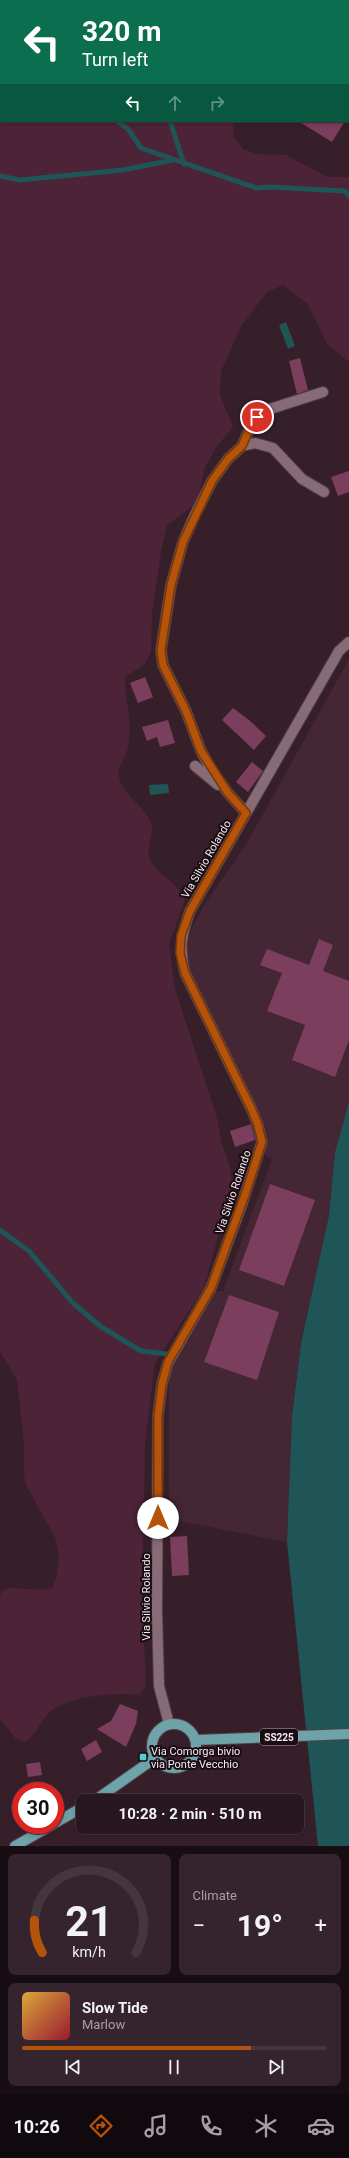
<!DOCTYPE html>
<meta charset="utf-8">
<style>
body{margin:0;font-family:Roboto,sans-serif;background:#35242d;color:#f1f3f6;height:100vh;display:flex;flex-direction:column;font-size:15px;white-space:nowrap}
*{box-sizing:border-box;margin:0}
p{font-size:13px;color:#a59fa5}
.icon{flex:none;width:22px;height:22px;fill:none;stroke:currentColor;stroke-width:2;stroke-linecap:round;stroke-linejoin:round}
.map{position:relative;height:1846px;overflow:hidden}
.side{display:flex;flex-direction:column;gap:8px;padding:8px;background:#170d12;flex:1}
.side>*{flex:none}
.top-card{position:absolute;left:0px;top:0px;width:349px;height:122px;box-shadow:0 2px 6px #0003,0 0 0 1px #45363e;background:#0b6e4f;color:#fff;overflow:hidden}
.speed{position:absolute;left:12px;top:1782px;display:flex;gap:8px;font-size:20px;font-weight:700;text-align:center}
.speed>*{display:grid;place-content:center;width:52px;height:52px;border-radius:50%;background:#291720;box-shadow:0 2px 6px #0003,0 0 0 1px #45363e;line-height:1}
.speed .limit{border:6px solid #d22;background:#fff;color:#111}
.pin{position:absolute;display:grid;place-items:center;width:34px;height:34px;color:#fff;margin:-17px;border:2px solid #fff;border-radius:50%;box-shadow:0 1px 4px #0007}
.me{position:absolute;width:44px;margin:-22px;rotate:0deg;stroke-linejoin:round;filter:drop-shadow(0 0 3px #0008)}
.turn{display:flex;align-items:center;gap:14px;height:84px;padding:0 16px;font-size:18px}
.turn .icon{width:52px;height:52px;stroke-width:2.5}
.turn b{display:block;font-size:28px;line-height:34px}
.lanes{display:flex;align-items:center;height:38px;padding:0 16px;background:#0003;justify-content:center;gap:20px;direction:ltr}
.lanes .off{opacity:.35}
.big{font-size:30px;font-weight:700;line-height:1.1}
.side .tile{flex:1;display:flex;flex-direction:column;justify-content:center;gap:6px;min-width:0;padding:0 14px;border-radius:8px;background:#35242d}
.side .dial{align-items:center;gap:0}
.dial svg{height:104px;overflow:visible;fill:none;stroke:#45363e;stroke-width:7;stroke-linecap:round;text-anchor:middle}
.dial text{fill:#f1f3f6;stroke:none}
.song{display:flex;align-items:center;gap:12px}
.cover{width:48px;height:48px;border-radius:6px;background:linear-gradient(135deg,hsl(40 70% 55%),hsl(350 70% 35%))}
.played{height:4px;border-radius:2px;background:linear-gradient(90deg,#b45309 75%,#45363e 75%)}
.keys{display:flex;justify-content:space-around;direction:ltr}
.heat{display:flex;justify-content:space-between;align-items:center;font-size:22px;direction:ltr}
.side .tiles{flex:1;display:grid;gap:8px;grid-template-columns:1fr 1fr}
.tile:last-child{grid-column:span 2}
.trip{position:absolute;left:76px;top:1794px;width:228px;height:40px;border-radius:8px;background:#291720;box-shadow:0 2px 6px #0003,0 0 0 1px #45363e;font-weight:700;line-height:40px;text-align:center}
.tab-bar{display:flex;height:64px;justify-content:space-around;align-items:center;background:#10090d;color:#a59fa5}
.tab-bar .icon{width:28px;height:28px}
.tab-bar .active{color:#b45309}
.tab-bar b{font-size:18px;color:#f1f3f6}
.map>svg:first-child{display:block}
</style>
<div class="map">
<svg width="349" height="1846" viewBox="0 0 349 1846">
<rect width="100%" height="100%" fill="#371f2a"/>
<path fill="#442634" d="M 349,659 L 349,1102 L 335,1152 L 329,1215 L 301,1343 L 292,1416 L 287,1542 L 169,1519 L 169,1377 L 176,1360 L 215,1291 L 223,1291 L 272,1159 L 265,1155 L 268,1141 L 264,1124 L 192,975 L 186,950 L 191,930 L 204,905 L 247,843 Z"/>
<path fill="#4d2338" d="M 0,0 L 73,1 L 1,1 L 1,121 L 233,121 L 234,137 L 243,149 L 257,154 L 286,155 L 327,177 L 349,177 L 349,362 L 327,344 L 308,304 L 283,285 L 267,292 L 242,325 L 221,371 L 220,395 L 233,427 L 217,446 L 205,467 L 197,503 L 167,525 L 161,552 L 152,614 L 151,652 L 145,664 L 125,677 C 125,701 133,723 128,747 C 125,760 115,768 120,781 C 126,798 145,806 151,823 C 155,834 145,846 150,859 C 156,875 176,880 185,900 L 169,944 L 175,989 L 217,1118 L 222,1145 L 230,1167 L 232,1184 L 204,1288 L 155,1363 L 145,1443 L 142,1600 L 146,1686 L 139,1695 C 116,1692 64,1696 48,1714 C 38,1724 39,1732 25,1742 L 15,1738 L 0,1718 L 0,1595 L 3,1590 C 20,1585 36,1593 52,1588 L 56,1579 L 59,1558 L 55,1537 L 26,1485 L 24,1475 L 24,1443 L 17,1379 L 0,1352 Z"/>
<path fill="#1f5556" d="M 286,322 L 295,346 L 288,349 L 279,325 Z
M 168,784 L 169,793 L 150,795 L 149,785 Z
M 349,1102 L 349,1846 L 318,1846 L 287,1542 L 292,1416 L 301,1343 L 329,1215 L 335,1152 Z"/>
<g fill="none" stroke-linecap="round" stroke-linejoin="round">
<path stroke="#1f5556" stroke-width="5" d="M 177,0 L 177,1
M 0,20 L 1,21
M 117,121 L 128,129 L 141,148 L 256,188 L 270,187 L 345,191 L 349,196
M 170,121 L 184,164
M 0,176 L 20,180 L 123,170 L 173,160
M 0,1230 L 29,1251 L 72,1302 L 100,1326 L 141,1351 L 167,1354"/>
</g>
<path fill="#7b3e5c" d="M 298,121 L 345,121 L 332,142 Z
M 300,358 L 308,390 L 297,394 L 289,361 Z
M 349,471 L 349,492 L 338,496 L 331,477 Z
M 145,677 L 153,697 L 138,703 L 130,683 Z
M 233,708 L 249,720 L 266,736 L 254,750 L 222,720 Z
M 168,720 L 175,743 L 160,747 L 157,737 L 147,741 L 142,727 Z
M 252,762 L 263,771 L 248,792 L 236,782 Z
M 319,939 L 333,945 L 323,971 L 349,981 L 349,1040 L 335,1077 L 292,1060 L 305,1025 L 267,1011 L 282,973 L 260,965 L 267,949 L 309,965 Z
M 251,1124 L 255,1140 L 235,1147 L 230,1131 Z
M 270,1184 L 315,1200 L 284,1286 L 239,1270 Z
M 229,1295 L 279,1312 L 257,1380 L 204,1362 Z
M 187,1536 L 189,1575 L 172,1576 L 170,1537 Z
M 120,1704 L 138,1711 L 136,1724 L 126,1747 L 97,1729 L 111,1721 Z
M 96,1740 L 102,1752 L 87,1761 L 81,1749 Z
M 40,1762 L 42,1775 L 28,1777 L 26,1764 Z"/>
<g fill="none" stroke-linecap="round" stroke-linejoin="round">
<defs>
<path id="minor" d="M 226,0 L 227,1
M 348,32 L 349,32
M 242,446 L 255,443 L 273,448 L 302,479 L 324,492
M 195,766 L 218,785
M 246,813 L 228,793 L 211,769 L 201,751 L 186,711 L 163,665 L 161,650 L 171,585 L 183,542 L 195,515 L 212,481 L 228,459 L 242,446 L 250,428 L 257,417 L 270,409 L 323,392
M 169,1724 L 159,1686 L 157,1612 L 158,1416 L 162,1384 L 168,1363 L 211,1288 L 242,1204 L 262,1142 L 258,1125 L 252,1110 L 185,973 C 179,947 181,936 190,911 L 339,651 L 349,642"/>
<path id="major" d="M152 1746a22 22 0 1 1 44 0a22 22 0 1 1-44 0Z
M 196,1740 L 349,1734
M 94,1801 L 155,1758
M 55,1823 L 83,1807
M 15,1846 L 52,1825"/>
</defs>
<use href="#minor" stroke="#523e48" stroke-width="12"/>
<use href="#major" stroke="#523e48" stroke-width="12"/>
<use href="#minor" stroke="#876b77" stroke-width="10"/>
<use href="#major" stroke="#6ea3aa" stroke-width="10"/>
</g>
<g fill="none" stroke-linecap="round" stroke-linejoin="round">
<defs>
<path id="route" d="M 158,1518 L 158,1416 L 162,1384 L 168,1362 L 211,1288 L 246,1192 L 262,1142 L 258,1125 L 252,1110 L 185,973 L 180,953 L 181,936 L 190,911 L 246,813 L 228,793 L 201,751 L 186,711 L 163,665 L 161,650 L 171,585 L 183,542 L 212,481 L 228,459 L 242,446 L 250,428 L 257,417"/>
</defs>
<use href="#route" stroke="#753606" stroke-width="10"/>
<use href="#route" stroke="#b45309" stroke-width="7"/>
</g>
<rect fill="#52cdd0" stroke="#170d12" stroke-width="1.5" x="139" y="1753" width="8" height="8" rx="2"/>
<g text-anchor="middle" stroke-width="4" stroke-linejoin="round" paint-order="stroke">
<rect fill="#170d12" stroke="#b5a6ad" stroke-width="1" x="260" y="1729" width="38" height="16" rx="3"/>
<g font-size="10" font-weight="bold" fill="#f9e8ef">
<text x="279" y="1741">SS225</text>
</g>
<g font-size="11" fill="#f9e8ef" stroke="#170d12">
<text transform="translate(206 859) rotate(-60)" y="4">Via Silvio Rolando</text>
<text transform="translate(233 1192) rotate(-71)" y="4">Via Silvio Rolando</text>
<text transform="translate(146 1597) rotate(-90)" y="4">Via Silvio Rolando</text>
</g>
<g font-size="11" fill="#f9e8ef" stroke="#170d12" text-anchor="start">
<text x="151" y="1755">Via Comorga bivio<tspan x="151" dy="13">via Ponte Vecchio</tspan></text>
</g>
</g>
</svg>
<div class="speed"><div class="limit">30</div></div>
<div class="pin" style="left:257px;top:417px;background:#d93025"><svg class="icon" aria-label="arrive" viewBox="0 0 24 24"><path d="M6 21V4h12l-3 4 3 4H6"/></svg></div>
<svg class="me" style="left:158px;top:1518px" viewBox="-20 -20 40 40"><circle r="19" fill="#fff"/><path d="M0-13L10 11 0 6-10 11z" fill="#b45309"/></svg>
<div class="trip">10:28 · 2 min · 510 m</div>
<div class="top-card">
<div class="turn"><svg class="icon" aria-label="left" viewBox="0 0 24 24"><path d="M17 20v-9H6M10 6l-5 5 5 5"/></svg><div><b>320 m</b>Turn left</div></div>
<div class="lanes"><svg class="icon" aria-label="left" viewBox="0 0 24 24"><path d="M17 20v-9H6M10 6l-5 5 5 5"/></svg><svg class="icon off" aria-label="ahead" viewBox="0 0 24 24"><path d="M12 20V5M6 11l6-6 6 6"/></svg><svg class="icon off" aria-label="right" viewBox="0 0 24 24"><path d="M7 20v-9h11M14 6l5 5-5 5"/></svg></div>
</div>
</div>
<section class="side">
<div class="tiles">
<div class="tile dial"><svg viewBox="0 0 100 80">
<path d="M14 69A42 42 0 1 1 86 69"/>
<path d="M14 69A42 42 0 0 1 8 44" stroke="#b45309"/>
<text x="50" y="56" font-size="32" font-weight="700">21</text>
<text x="50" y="72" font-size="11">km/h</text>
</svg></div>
<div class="tile"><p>Climate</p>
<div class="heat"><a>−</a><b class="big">19°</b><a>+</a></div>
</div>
<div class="tile">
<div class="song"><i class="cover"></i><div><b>Slow Tide</b><p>Marlow</p></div></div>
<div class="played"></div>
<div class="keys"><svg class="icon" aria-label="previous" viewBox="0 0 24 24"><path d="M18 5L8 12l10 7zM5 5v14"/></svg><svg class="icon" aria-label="pause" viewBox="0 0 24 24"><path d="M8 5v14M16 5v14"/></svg><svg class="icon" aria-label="next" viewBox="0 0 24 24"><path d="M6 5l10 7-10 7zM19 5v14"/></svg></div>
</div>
</div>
</section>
<nav class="tab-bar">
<b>10:26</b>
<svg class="icon active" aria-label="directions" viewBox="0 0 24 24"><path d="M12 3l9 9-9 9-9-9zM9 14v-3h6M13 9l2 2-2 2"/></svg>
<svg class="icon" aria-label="music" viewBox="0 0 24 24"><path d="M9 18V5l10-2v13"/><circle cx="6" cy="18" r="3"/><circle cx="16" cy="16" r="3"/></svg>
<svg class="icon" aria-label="phone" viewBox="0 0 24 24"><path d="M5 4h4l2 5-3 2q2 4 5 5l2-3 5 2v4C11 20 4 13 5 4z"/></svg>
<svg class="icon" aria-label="climate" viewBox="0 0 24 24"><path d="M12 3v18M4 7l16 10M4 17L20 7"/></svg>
<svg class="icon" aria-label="car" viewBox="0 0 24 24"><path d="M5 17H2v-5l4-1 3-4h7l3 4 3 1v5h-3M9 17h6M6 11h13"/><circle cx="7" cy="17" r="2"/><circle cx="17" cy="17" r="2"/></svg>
</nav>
